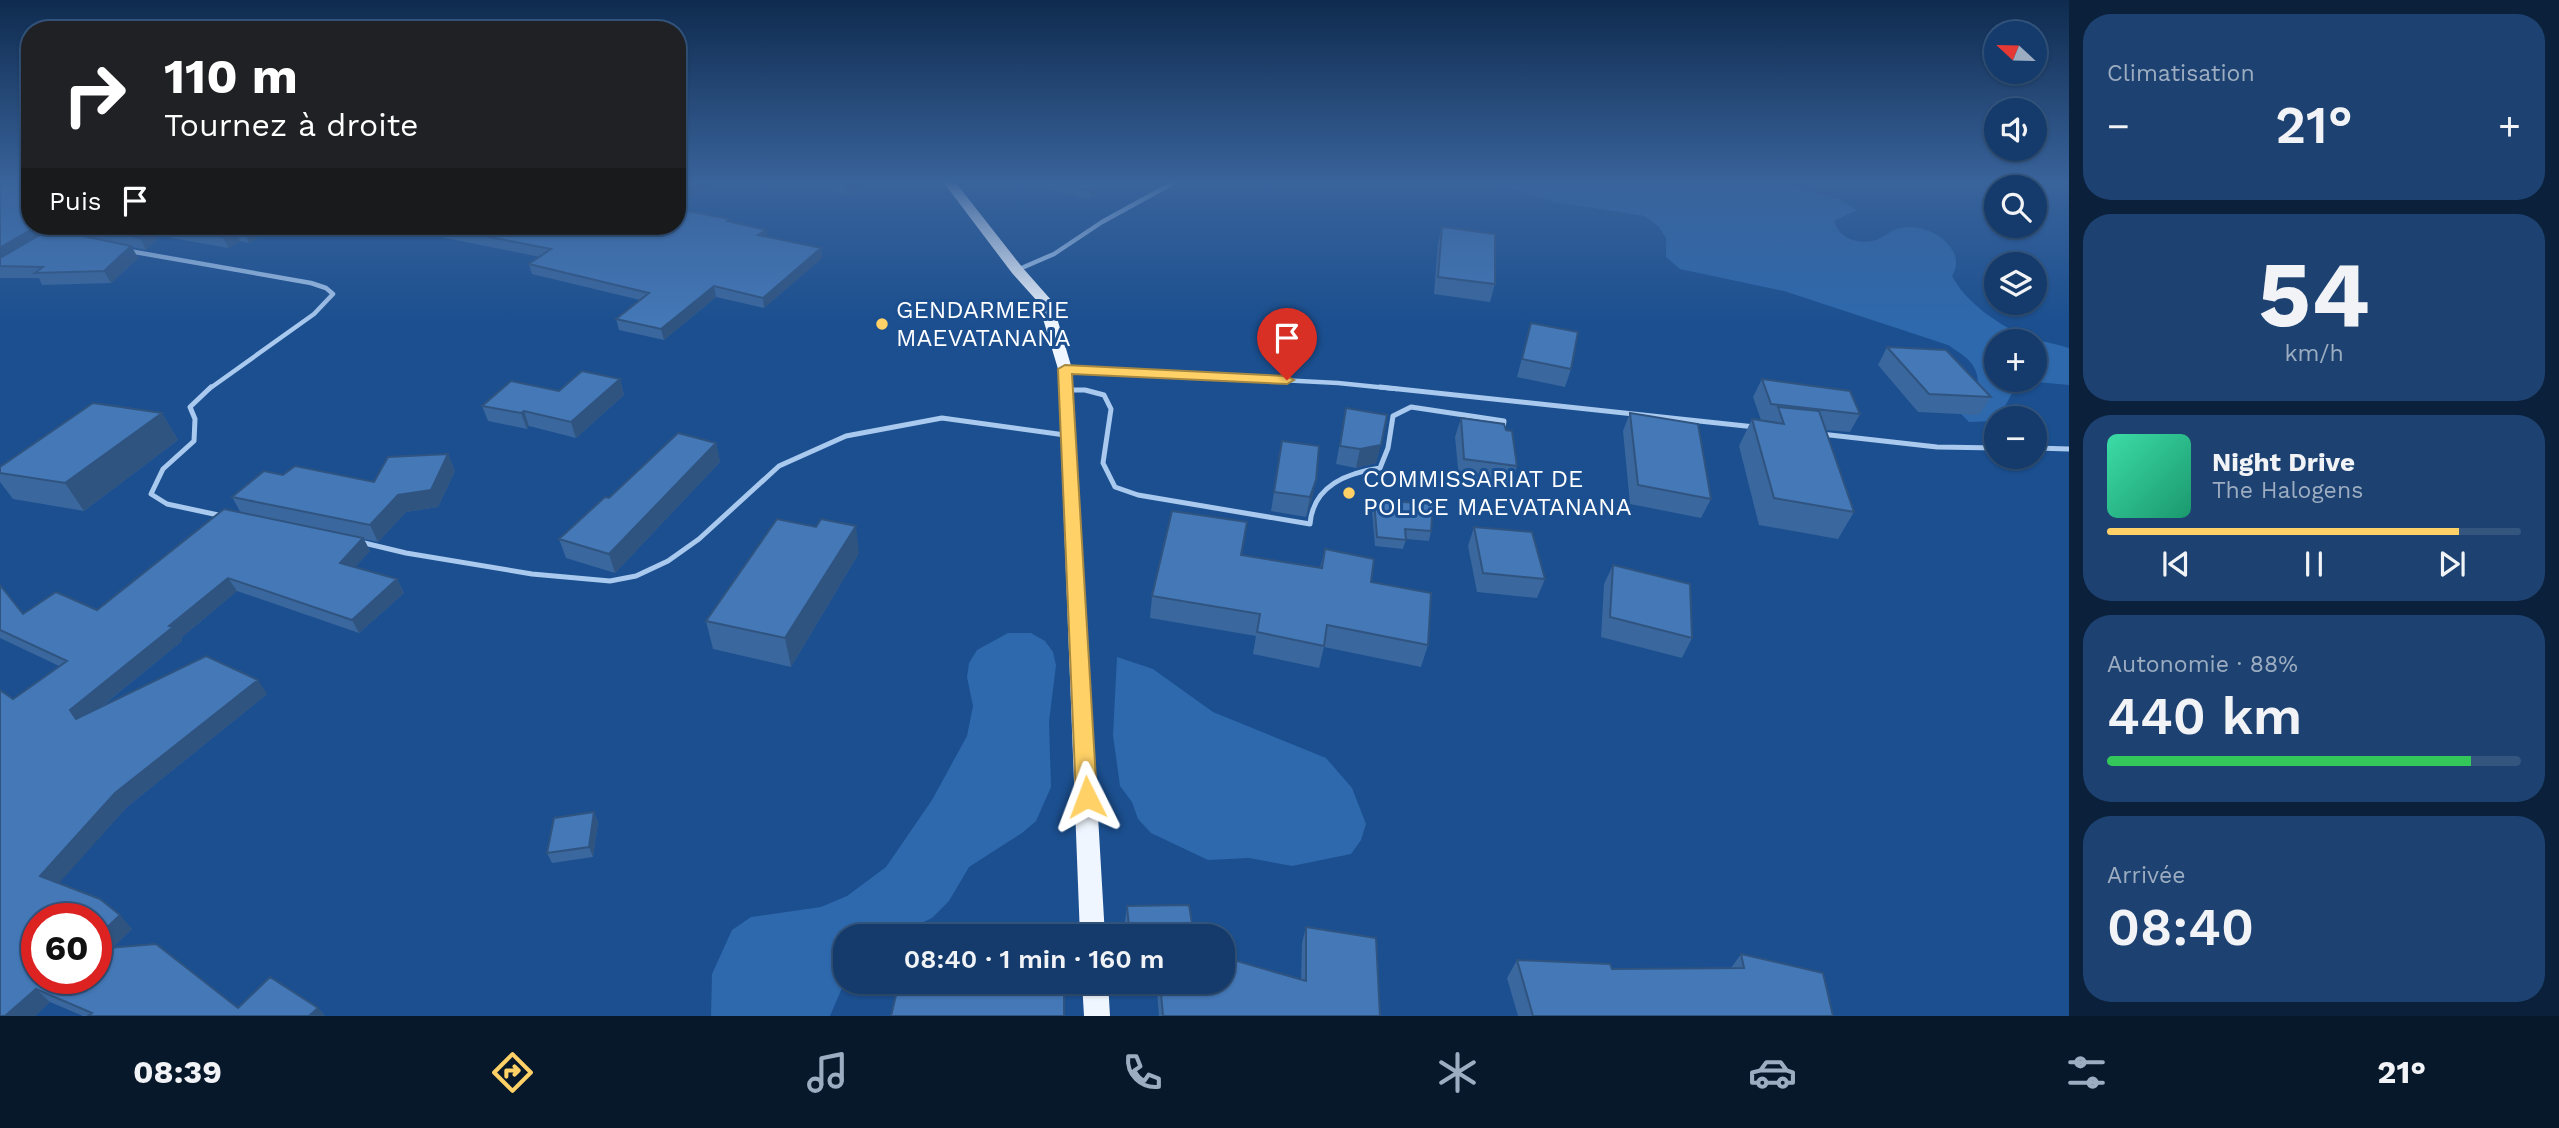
<!DOCTYPE html>
<html lang="fr">
<meta charset="utf-8">
<style>
body{margin:0;font-family:"Work Sans",sans-serif;background:#1d4271;color:#f1f3f6;height:100vh;display:flex;flex-direction:column;font-size:26px;white-space:nowrap}
*{box-sizing:border-box;margin:0}
p{font-size:23px;color:#9dadc1}
.icon{flex:none;width:38px;height:38px;fill:none;stroke:currentColor;stroke-width:2;stroke-linecap:round;stroke-linejoin:round}
.map{position:relative;flex:1;overflow:hidden}
.side{display:flex;flex-direction:column;gap:14px;padding:14px;background:#0b203b;width:490px}
.side>*{flex:none}
.guide{position:absolute;left:21px;top:21px;width:665px;height:214px;border-radius:28px;box-shadow:0 2px 5px #0004,0 0 0 2px #33557e;background:#202124;color:#fff;overflow:hidden}
.needle{width:46px;rotate:292deg}
.fabs{position:absolute;left:1984px;top:21px;display:grid;gap:14px}
.fabs a{display:grid;place-items:center;width:63px;height:63px;border-radius:50%;background:#143b6b;box-shadow:0 2px 5px #0004,0 0 0 2px #33557e;font-size:35px}
.speed{position:absolute;left:21px;top:903px;display:flex;gap:14px;font-size:35px;font-weight:700;text-align:center}
.speed>*{display:grid;place-content:center;width:91px;height:91px;border-radius:50%;background:#143b6b;box-shadow:0 2px 5px #0004,0 0 0 2px #33557e;line-height:1}
.speed .limit{border:10px solid #d22;background:#fff;color:#111}
.pin{position:absolute;display:grid;place-items:center;width:60px;height:60px;color:#fff;margin:-72px -30px;border-radius:50% 50% 50% 0;rotate:-45deg;box-shadow:0 0 7px #0007}
.pin .icon{rotate:45deg}
.me{position:absolute;width:77px;margin:-38px;rotate:357deg;stroke-linejoin:round;filter:drop-shadow(0 0 5px #0008)}
.turn{display:flex;align-items:center;gap:24px;height:147px;padding:0 28px;font-size:32px}
.turn .icon{width:91px;height:91px;stroke-width:2.5}
.turn b{display:block;font-size:49px;line-height:60px}
.then{display:flex;align-items:center;height:66px;padding:0 28px;background:#0003;gap:14px;font-size:26px}
.big{font-size:52px;font-weight:600;line-height:1.1}
.side .card{flex:1;display:flex;flex-direction:column;justify-content:center;gap:10px;min-width:0;padding:0 24px;border-radius:28px;background:#1d4271}
.side .dial{align-items:center;gap:0}
.dial b{font-size:91px;line-height:1}
.song{display:flex;align-items:center;gap:21px}
.cover{width:84px;height:84px;border-radius:10px;background:linear-gradient(135deg,hsl(160 70% 55%),hsl(160 70% 35%))}
.played{height:7px;border-radius:4px;background:linear-gradient(90deg,#ffd166 85%,#33557e 85%)}
.keys{display:flex;justify-content:space-around;direction:ltr}
.heat{display:flex;justify-content:space-between;align-items:center;font-size:38px;direction:ltr}
.charge{height:10px;border-radius:5px;background:linear-gradient(90deg,#34c759 88%,#33557e 0)}
.trip{position:absolute;left:833px;top:924px;width:402px;height:70px;border-radius:28px;background:#143b6b;box-shadow:0 2px 5px #0004,0 0 0 2px #33557e;font-weight:600;line-height:70px;text-align:center}
.dock{display:flex;height:112px;justify-content:space-around;align-items:center;background:#08182b;color:#9dadc1}
.dock .icon{width:49px;height:49px}
.dock .current{color:#ffd166}
.dock b{font-size:32px;color:#f1f3f6}
main{display:flex;flex:1;min-height:0}
.map>svg:first-child{display:block}
</style>
<main>
<div class="map">
<svg width="2069" height="1016" viewBox="0 0 2069 1016">
<rect width="100%" height="100%" fill="#1b4f8f"/>
<path fill="#2e69ad" fill-rule="evenodd" d="M 1496,183 L 1792,183 L 1794,188 L 1839,199 L 1857,210 L 1834,221 C 1839,238 1856,244 1873,241 C 1882,239 1889,231 1897,229 C 1902,227 1913,227 1919,228 C 1941,232 1966,254 1952,276 C 1966,303 2002,328 2031,338 C 2043,342 2056,344 2069,348 L 2069,385 L 2037,382 L 2016,386 L 1997,421 L 1969,422 L 1952,405 L 1978,387 C 1979,364 1966,357 1948,345 L 1784,291 L 1680,269 L 1666,257 L 1666,238 L 1659,227 L 1645,216 L 1554,202 ZM 1997,341 L 2035,341 L 2035,380 L 1997,380 Z
M 1008,633 L 1031,633 L 1045,641 L 1053,652 L 1056,665 L 1049,722 L 1051,787 L 1036,821 L 1022,833 L 969,867 L 949,901 L 932,918 L 913,927 L 888,932 L 883,936 L 845,936 L 845,981 L 830,1016 L 711,1016 L 712,974 L 732,930 L 751,917 L 821,907 L 847,896 L 886,867 L 932,800 L 967,736 L 973,706 L 967,677 L 969,663 L 977,650 Z
M 1117,657 L 1153,669 L 1213,712 L 1326,758 L 1352,788 L 1366,824 L 1361,840 L 1351,854 L 1292,866 L 1249,858 L 1208,860 L 1151,833 L 1138,819 L 1132,802 L 1120,786 L 1113,735 Z"/>
<g fill="none" stroke-linecap="round" stroke-linejoin="round">
<path stroke="#a9c9ee" stroke-width="4.5" d="M 129,251 L 311,283 L 326,288 L 333,294 L 314,314 L 209,389
M 1017,270 L 1054,254 L 1102,222 L 1173,183
M 1068,369 L 1338,383 L 1397,389"/>
<path stroke="#a9c9ee" stroke-width="5" d="M 211,387 L 190,407 L 195,419 L 194,441 L 163,469 L 151,494 L 167,504 L 223,516
M 1380,387 L 1755,427
M 1068,390 L 1085,390 L 1104,395 L 1111,409 L 1103,463 L 1115,487 L 1138,495 L 1310,524 C 1313,486 1346,473 1380,468 L 1388,448 L 1393,416 L 1411,407 L 1504,421 L 1503,429
M 1821,434 L 1937,447 L 1997,448
M 2035,448 L 2069,449
M 360,542 L 406,553 L 532,574 L 610,581 L 636,576 L 668,561 L 699,539 L 779,466 L 846,436 L 942,418 L 1065,435"/>
<path stroke="#a9c9ee" stroke-width="5" d="M 55,237 L 72,226"/>
<path fill="#f0f6ff" fill-rule="evenodd" d="M 944,183 L 956,183 L 1022,267 L 1052,301 L 1072,369 L 1105,936 L 1080,936 L 1058,369 L 1038,302 L 1012,273 Z
M 1082,982 L 1108,982 L 1110,1016 L 1084,1016 Z"/>
</g>
<path fill="#3a679d" d="M 0,183 L 16,184 L 56,230 L 69,233 L 65,226 L 296,226 L 283,233 L 269,231 L 249,243 L 240,241 L 228,248 L 161,236 L 146,250 L 132,247 L 138,258 L 111,283 L 42,285 L 39,278 L 0,278 Z
M 820,183 L 880,183 L 846,196 Z
M 1030,183 L 1114,183 L 1090,199 L 1068,193 L 1065,194 Z
M 730,222 L 766,230 L 767,237 L 821,248 L 822,258 L 764,308 L 716,297 L 664,340 L 619,330 L 616,319 L 640,300 L 532,274 L 529,264 L 540,257 L 441,237 L 438,227 L 677,226 Z
M 1442,227 L 1495,284 L 1490,302 L 1434,294 L 1438,243 Z
M 1531,323 L 1571,369 L 1565,387 L 1517,377 Z
M 1887,347 L 1991,397 L 1979,415 L 1918,412 L 1878,365 Z
M 620,379 L 624,395 L 576,438 L 529,426 L 527,429 L 488,421 L 482,406 Z
M 1762,379 L 1860,414 L 1850,432 L 1825,430 L 1854,512 L 1838,539 L 1759,525 L 1739,446 L 1752,419 L 1761,420 L 1753,397 Z
M 1346,408 L 1376,463 L 1356,468 L 1336,464 Z
M 162,413 L 178,440 L 84,511 L 13,499 L 0,482 L 0,467 Z
M 1630,413 L 1711,499 L 1701,518 L 1630,504 L 1623,431 Z
M 1461,418 L 1517,466 L 1511,485 L 1459,478 L 1455,437 Z
M 1282,441 L 1312,499 L 1306,517 L 1271,511 Z
M 716,443 L 720,462 L 615,573 L 566,558 L 559,539 L 609,498 Z
M 448,454 L 455,471 L 438,507 L 406,512 L 378,542 L 364,539 L 370,551 L 355,567 L 397,579 L 404,593 L 359,633 L 237,591 L 181,638 L 182,641 L 101,707 L 267,694 L 127,807 L 58,883 L 132,929 L 113,947 L 238,1008 L 318,1008 L 325,1016 L 83,1016 L 50,1002 L 35,1016 L 0,1016 L 13,699 L 59,666 L 0,638 L 0,585 L 23,614 L 97,610 L 241,513 L 232,497 L 283,475 L 374,482 Z
M 1374,500 L 1431,531 L 1429,541 L 1406,539 L 1403,549 L 1375,546 L 1372,510 Z
M 1474,527 L 1545,579 L 1537,598 L 1477,592 L 1468,546 Z
M 1325,549 L 1371,582 L 1428,645 L 1421,667 L 1324,647 L 1319,668 L 1253,654 L 1256,636 L 1150,618 L 1152,596 L 1241,555 L 1320,568 Z
M 859,553 L 791,667 L 713,649 L 706,621 Z
M 1613,565 L 1692,638 L 1682,658 L 1601,637 L 1604,584 Z
M 594,812 L 598,822 L 593,857 L 552,863 L 547,853 Z
M 1127,906 L 1194,936 L 1127,936 L 1125,922 Z
M 1306,927 L 1380,1016 L 1159,1016 L 1157,990 L 1132,991 L 1131,982 L 1223,982 L 1301,980 L 1302,943 Z
M 1741,954 L 1833,1016 L 1518,1016 L 1507,978 L 1517,960 L 1612,969 L 1731,968 Z"/>
<path fill="#305480" d="M 700,183 L 711,183 L 713,190 L 677,199 L 677,189 Z
M 844,183 L 880,183 L 846,196 Z
M 1102,183 L 1114,183 L 1090,199 L 1090,191 Z
M 1068,185 L 1068,193 L 1065,194 L 1065,186 Z
M 37,226 L 63,226 L 0,264 L 0,248 Z
M 154,226 L 155,226 L 161,236 L 146,250 L 140,238 Z
M 253,226 L 267,226 L 269,231 L 249,243 L 244,231 Z
M 280,226 L 296,226 L 283,233 Z
M 235,230 L 240,241 L 228,248 L 223,237 Z
M 766,230 L 768,240 L 758,235 Z
M 131,246 L 138,258 L 111,283 L 104,271 Z
M 821,248 L 822,258 L 764,308 L 763,298 Z
M 714,286 L 716,297 L 664,340 L 661,329 Z
M 620,379 L 624,395 L 576,438 L 571,422 Z
M 524,411 L 529,426 L 527,429 L 521,413 Z
M 162,413 L 178,440 L 84,511 L 65,483 Z
M 716,443 L 720,462 L 615,573 L 609,554 Z
M 1381,445 L 1376,463 L 1356,468 L 1360,449 Z
M 448,454 L 455,471 L 438,507 L 406,512 L 378,542 L 370,525 L 398,495 Z
M 1316,480 L 1312,499 L 1306,517 L 1310,497 Z
M 856,526 L 859,553 L 791,667 L 785,638 Z
M 363,538 L 370,551 L 347,576 L 340,563 Z
M 228,578 L 237,591 L 181,638 L 182,641 L 81,723 L 76,719 L 70,710 Z
M 397,579 L 404,593 L 359,633 L 352,620 Z
M 258,680 L 267,694 L 127,807 L 53,890 L 40,876 L 115,793 Z
M 594,812 L 598,822 L 593,857 L 589,847 Z
M 120,915 L 132,929 L 97,963 L 96,962 L 96,938 Z
M 36,989 L 50,1002 L 35,1016 L 5,1016 Z
M 318,1008 L 325,1016 L 309,1016 Z"/>
<path fill="#4478b7" stroke="#305480" stroke-width="2" d="M 0,183 L 30,186 L 30,226 L 37,226 L 0,248 Z
M 677,183 L 700,183 L 677,189 Z
M 1055,183 L 1102,183 L 1090,191 L 1068,185 L 1065,186 Z
M 677,209 L 729,219 L 727,221 L 766,230 L 758,235 L 821,248 L 763,298 L 714,286 L 661,329 L 616,319 L 649,293 L 529,264 L 551,249 L 438,227 L 441,226 L 677,226 Z
M 80,226 L 154,226 L 140,238 Z
M 160,226 L 253,226 L 244,231 L 235,230 L 223,237 Z
M 1442,227 L 1495,234 L 1495,284 L 1438,277 Z
M 50,229 L 131,246 L 104,271 L 35,273 L 43,267 L 0,266 L 0,258 Z
M 1531,323 L 1578,332 L 1571,369 L 1522,359 Z
M 1887,347 L 1946,350 L 1991,397 L 1929,394 Z
M 582,371 L 620,379 L 571,422 L 524,411 L 521,413 L 482,406 L 511,381 L 559,391 Z
M 1762,379 L 1850,391 L 1860,414 L 1771,404 Z
M 93,403 L 162,413 L 65,483 L 0,473 L 0,467 Z
M 1778,407 L 1819,411 L 1854,512 L 1774,498 L 1752,419 L 1784,424 Z
M 1346,408 L 1387,415 L 1381,445 L 1360,449 L 1340,446 Z
M 1630,413 L 1698,424 L 1711,499 L 1638,485 Z
M 1461,418 L 1504,424 L 1506,430 L 1512,431 L 1517,466 L 1464,459 Z
M 678,433 L 716,443 L 609,554 L 559,539 L 605,497 L 609,498 Z
M 1282,441 L 1319,446 L 1316,480 L 1310,497 L 1274,492 Z
M 448,454 L 431,490 L 398,495 L 370,525 L 232,497 L 264,471 L 283,475 L 295,466 L 374,482 L 388,457 Z
M 1374,500 L 1433,504 L 1431,531 L 1405,529 L 1406,540 L 1377,537 Z
M 224,509 L 363,538 L 340,563 L 397,579 L 352,620 L 228,578 L 169,626 L 173,627 L 70,710 L 76,719 L 206,656 L 258,680 L 115,793 L 40,876 L 100,899 L 120,915 L 96,938 L 96,919 L 37,919 L 37,978 L 96,978 L 96,949 L 156,944 L 238,1008 L 270,977 L 318,1008 L 309,1016 L 88,1016 L 92,1013 L 36,989 L 5,1016 L 0,1016 L 0,690 L 13,699 L 67,661 L 0,630 L 0,585 L 23,614 L 56,592 L 97,610 Z
M 1172,511 L 1247,522 L 1241,555 L 1322,568 L 1325,549 L 1374,559 L 1371,582 L 1431,593 L 1428,645 L 1327,625 L 1324,646 L 1257,632 L 1260,614 L 1152,596 Z
M 777,519 L 816,527 L 821,519 L 856,526 L 785,638 L 706,621 Z
M 1474,527 L 1532,532 L 1545,579 L 1483,573 Z
M 1613,565 L 1690,584 L 1692,638 L 1610,617 Z
M 594,812 L 589,847 L 547,853 L 554,818 Z
M 1189,905 L 1194,936 L 1130,936 L 1127,906 Z
M 1306,927 L 1376,938 L 1380,1016 L 1163,1016 L 1160,982 L 1223,982 L 1223,957 L 1306,981 Z
M 1741,954 L 1823,973 L 1833,1016 L 1533,1016 L 1517,960 L 1610,964 L 1612,969 L 1744,968 Z
M 969,982 L 1064,982 L 1064,1016 L 891,1016 L 899,983 L 968,989 Z"/>
<linearGradient id="sky" x2="0" y2="1"><stop stop-color="#0f2b4f"/><stop offset="0.56" stop-color="#39639b"/><stop offset="1" stop-color="#39639b" stop-opacity="0"/></linearGradient>
<rect width="2069" height="325" fill="url(#sky)"/>
<path fill="#ffd166" stroke="#a68842" stroke-width="2" d="M 1065,365 L 1287,376 L 1294,380 L 1287,384 L 1072,374 L 1097,797 L 1094,803 L 1087,806 L 1079,803 L 1076,797 L 1058,369 Z"/>
<g fill="#ffd166" stroke="#1b4f8f" stroke-width="2.5">
<circle cx="882" cy="324" r="7"/>
<circle cx="1349" cy="493" r="7"/>
</g>
<g text-anchor="middle" stroke-width="6" stroke-linejoin="round" paint-order="stroke">
<g font-size="24" fill="#fff" stroke="#1b4f8f" text-anchor="start">
<text x="896" y="318">GENDARMERIE<tspan x="896" dy="28">MAEVATANANA</tspan></text>
<text x="1363" y="487">COMMISSARIAT DE<tspan x="1363" dy="28">POLICE MAEVATANANA</tspan></text>
</g>
</g>
</svg>
<div class="fabs">
<a><svg class="needle" viewBox="-14 -14 28 28"><path d="M0-13l5 13h-10z" fill="#e53935"/><path d="M0 13l5-13h-10z" fill="#9dadc1"/></svg></a>
<a><svg class="icon" aria-label="sound" viewBox="0 0 24 24"><path d="M4 9h4l5-4v14l-5-4H4zM17 9q2 3 0 6"/></svg></a>
<a><svg class="icon" aria-label="search" viewBox="0 0 24 24"><circle cx="10" cy="10" r="6"/><path d="M15 15l6 6"/></svg></a>
<a><svg class="icon" aria-label="layers" viewBox="0 0 24 24"><path d="M12 4l9 5-9 5-9-5zM3 14l9 5 9-5"/></svg></a>
<a>+</a>
<a>−</a>
</div>
<div class="speed"><div class="limit">60</div></div>
<div class="pin" style="left:1287px;top:380px;background:#d93025"><svg class="icon" aria-label="arrive" viewBox="0 0 24 24"><path d="M6 21V4h12l-3 4 3 4H6"/></svg></div>
<svg class="me" style="left:1087px;top:797px" viewBox="-20 -20 40 40"><path d="M0-17L14 15 0 8-14 15z" fill="#ffd166" stroke="#fff" stroke-width="4"/></svg>
<div class="trip">08:40 · 1 min · 160 m</div>
<div class="guide">
<div class="turn"><svg class="icon" aria-label="right" viewBox="0 0 24 24"><path d="M7 20v-9h11M14 6l5 5-5 5"/></svg><div><b>110 m</b>Tournez à droite</div></div>
<div class="then">Puis<svg class="icon" aria-label="arrive" viewBox="0 0 24 24"><path d="M6 21V4h12l-3 4 3 4H6"/></svg></div>
</div>
</div>
<section class="side">
<div class="card"><p>Climatisation</p>
<div class="heat"><a>−</a><b class="big">21°</b><a>+</a></div>
</div>
<div class="card dial"><b>54</b><p>km/h</p></div>
<div class="card">
<div class="song"><i class="cover"></i><div><b>Night Drive</b><p>The Halogens</p></div></div>
<div class="played"></div>
<div class="keys"><svg class="icon" aria-label="previous" viewBox="0 0 24 24"><path d="M18 5L8 12l10 7zM5 5v14"/></svg><svg class="icon" aria-label="pause" viewBox="0 0 24 24"><path d="M8 5v14M16 5v14"/></svg><svg class="icon" aria-label="next" viewBox="0 0 24 24"><path d="M6 5l10 7-10 7zM19 5v14"/></svg></div>
</div>
<div class="card"><p>Autonomie · 88%</p><b class="big">440 km</b><div class="charge"></div></div>
<div class="card"><p>Arrivée</p><b class="big">08:40</b></div>
</section>
</main>
<nav class="dock">
<b>08:39</b>
<svg class="icon current" aria-label="directions" viewBox="0 0 24 24"><path d="M12 3l9 9-9 9-9-9zM9 14v-3h6M13 9l2 2-2 2"/></svg>
<svg class="icon" aria-label="music" viewBox="0 0 24 24"><path d="M9 18V5l10-2v13"/><circle cx="6" cy="18" r="3"/><circle cx="16" cy="16" r="3"/></svg>
<svg class="icon" aria-label="phone" viewBox="0 0 24 24"><path d="M5 4h4l2 5-3 2q2 4 5 5l2-3 5 2v4C11 20 4 13 5 4z"/></svg>
<svg class="icon" aria-label="climate" viewBox="0 0 24 24"><path d="M12 3v18M4 7l16 10M4 17L20 7"/></svg>
<svg class="icon" aria-label="car" viewBox="0 0 24 24"><path d="M5 17H2v-5l4-1 3-4h7l3 4 3 1v5h-3M9 17h6M6 11h13"/><circle cx="7" cy="17" r="2"/><circle cx="17" cy="17" r="2"/></svg>
<svg class="icon" aria-label="filters" viewBox="0 0 24 24"><path d="M4 7h16M4 17h16"/><circle cx="9" cy="7" r="2"/><circle cx="15" cy="17" r="2"/></svg>
<b>21°</b>
</nav>
